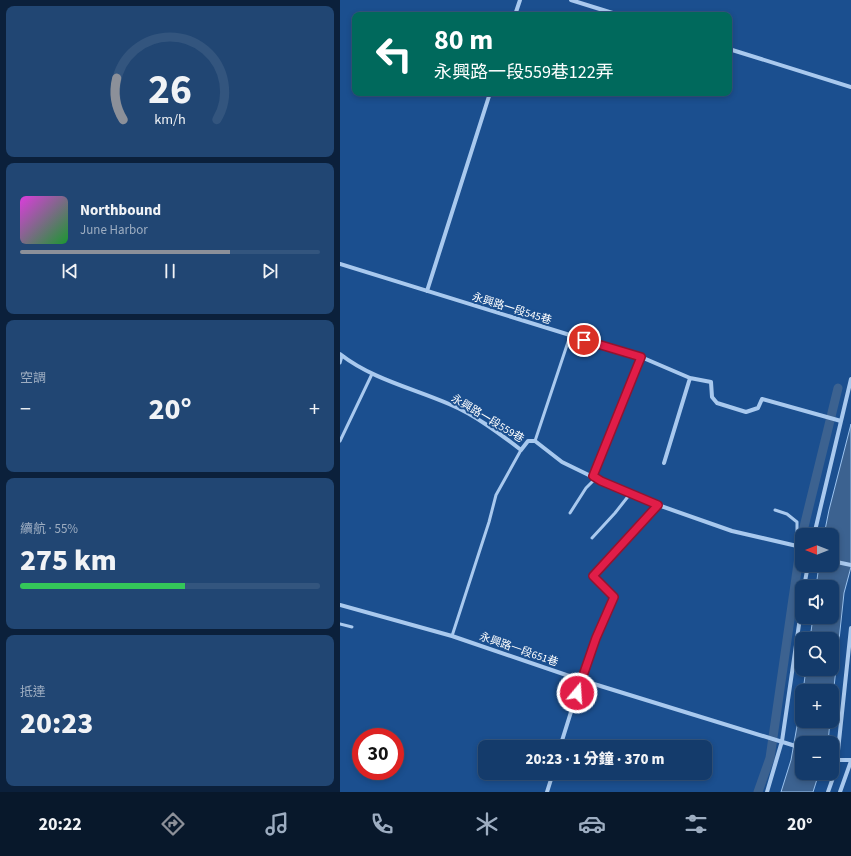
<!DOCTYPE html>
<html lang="zh-TW">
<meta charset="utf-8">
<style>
body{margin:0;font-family:"Source Sans 3","Noto Sans TC",sans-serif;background:#214673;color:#f1f3f6;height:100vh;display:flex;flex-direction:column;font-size:15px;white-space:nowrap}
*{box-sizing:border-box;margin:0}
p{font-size:13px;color:#9dadc1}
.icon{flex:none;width:22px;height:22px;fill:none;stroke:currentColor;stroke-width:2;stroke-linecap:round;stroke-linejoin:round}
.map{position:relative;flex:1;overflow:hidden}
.drawer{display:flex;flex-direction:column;gap:6px;padding:6px;background:#0b203b;width:340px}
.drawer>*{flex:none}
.banner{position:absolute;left:12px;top:12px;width:380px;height:84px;border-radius:8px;box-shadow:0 2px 6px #0003,0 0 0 1px #33557e;background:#00695c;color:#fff;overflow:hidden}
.needle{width:26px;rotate:270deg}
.tools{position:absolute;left:455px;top:528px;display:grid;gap:8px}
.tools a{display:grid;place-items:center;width:44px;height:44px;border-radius:8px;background:#143b6b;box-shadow:0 2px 6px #0003,0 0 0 1px #33557e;font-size:20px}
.speed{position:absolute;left:12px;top:728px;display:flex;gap:8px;font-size:20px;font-weight:700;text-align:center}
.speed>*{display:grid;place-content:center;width:52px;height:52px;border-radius:50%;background:#143b6b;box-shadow:0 2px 6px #0003,0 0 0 1px #33557e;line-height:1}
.speed .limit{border:6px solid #d22;background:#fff;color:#111}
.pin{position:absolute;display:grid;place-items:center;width:34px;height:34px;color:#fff;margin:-17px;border:2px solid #fff;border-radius:50%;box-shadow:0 1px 4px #0007}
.me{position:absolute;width:44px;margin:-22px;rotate:18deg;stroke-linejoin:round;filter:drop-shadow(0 0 3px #0008)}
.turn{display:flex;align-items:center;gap:14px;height:84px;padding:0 16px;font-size:18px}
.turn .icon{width:52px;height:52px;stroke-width:2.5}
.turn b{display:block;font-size:28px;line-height:34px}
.big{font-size:30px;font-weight:800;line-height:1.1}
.drawer .tile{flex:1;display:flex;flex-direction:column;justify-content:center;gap:6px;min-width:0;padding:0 14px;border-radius:8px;background:#214673}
.drawer .dial{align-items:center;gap:0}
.dial svg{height:104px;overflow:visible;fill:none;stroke:#33557e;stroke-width:7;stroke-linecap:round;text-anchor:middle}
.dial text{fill:#f1f3f6;stroke:none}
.song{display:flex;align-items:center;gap:12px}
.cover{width:48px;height:48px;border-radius:6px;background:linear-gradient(135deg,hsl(300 70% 55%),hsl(130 70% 35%))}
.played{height:4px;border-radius:2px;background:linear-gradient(90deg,#8c9099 70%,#33557e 70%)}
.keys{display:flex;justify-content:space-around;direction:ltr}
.heat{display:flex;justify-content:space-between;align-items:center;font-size:22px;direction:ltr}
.charge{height:6px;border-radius:3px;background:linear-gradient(90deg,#34c759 55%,#33557e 0)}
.trip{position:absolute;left:138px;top:740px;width:234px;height:40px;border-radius:8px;background:#143b6b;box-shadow:0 2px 6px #0003,0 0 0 1px #33557e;font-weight:800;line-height:40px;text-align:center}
.dock{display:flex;height:64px;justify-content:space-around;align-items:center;background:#08182b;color:#9dadc1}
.dock .icon{width:28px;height:28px}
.dock .on{color:#8c9099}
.dock b{font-size:18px;color:#f1f3f6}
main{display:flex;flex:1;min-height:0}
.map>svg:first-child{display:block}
</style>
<main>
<section class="drawer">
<div class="tile dial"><svg viewBox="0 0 100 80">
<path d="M14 69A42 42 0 1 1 86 69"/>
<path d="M14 69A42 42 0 0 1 9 37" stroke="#8c9099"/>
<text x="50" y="56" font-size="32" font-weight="700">26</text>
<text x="50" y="72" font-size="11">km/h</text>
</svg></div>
<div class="tile">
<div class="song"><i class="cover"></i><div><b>Northbound</b><p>June Harbor</p></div></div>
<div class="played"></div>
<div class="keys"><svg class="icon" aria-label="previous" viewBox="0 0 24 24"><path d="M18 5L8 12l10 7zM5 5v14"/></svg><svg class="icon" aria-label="pause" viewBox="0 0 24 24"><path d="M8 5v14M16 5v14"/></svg><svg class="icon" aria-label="next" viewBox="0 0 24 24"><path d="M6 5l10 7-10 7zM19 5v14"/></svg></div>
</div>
<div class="tile"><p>空調</p>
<div class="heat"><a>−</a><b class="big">20°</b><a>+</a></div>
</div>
<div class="tile"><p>續航 · 55%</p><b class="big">275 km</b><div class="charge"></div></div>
<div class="tile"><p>抵達</p><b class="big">20:23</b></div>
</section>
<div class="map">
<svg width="511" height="792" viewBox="0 0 511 792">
<rect width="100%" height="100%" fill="#1b4f8f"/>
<path fill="#3c6290" stroke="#9cc4f0" d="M 511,424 L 511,567 L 504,593 L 492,706 L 492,691 L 463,691 L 466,669 L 492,669 L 492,639 L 470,639 L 473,617 L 492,617 L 492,587 L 476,587 L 479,565 L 492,565 L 492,535 L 484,535 L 489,510 Z
M 462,698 L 462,721 L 490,721 L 488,743 L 462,743 L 462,773 L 479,773 L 473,792 L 441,792 L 451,760 Z"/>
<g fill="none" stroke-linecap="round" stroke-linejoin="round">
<path stroke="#3c6290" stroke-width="9" d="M 462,535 L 498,388
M 418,792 L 430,758 L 462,536"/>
<path stroke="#a9c9ee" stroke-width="3" d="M 0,363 L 2,356
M 0,441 L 32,374
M 195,441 L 230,336
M 435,510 L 447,514 L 457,522 L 457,546
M 230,513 L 246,488 L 256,478
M 252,538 L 275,513 L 290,494
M 0,624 L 12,627
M 112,636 L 149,522 L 156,495 L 181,450"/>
<path stroke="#a9c9ee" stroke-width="4" d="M 231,0 L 279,15
M 175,15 L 180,0
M 389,49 L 511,87
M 0,264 L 301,357 L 350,378 L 371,382 L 372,397 L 377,403 L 406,412 L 418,408 L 422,399 L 501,421
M 87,291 L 150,93
M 0,354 C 32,379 72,388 109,404 C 135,415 159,433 181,450 L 188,441 L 195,441 L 222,462 L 261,481 L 318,505 L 392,531 L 457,546 L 462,549
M 324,463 L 350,378
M 253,476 L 301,357
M 474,535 L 511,379
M 492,561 L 511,565
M 464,587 L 468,565
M 0,605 L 112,636 L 241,680 L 462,748
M 220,747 L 241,680 L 256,638 L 274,597 L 253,576 L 318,505
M 492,759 L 497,760 L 511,760
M 207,792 L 213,773
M 427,792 L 442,741 L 462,604
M 488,792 L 495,772 L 497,760 L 511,628
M 500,792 L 511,761"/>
</g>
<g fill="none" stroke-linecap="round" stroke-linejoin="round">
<defs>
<path id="route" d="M 237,693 L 256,638 L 274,597 L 253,576 L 318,505 L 261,481 L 253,476 L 301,357 L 244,340"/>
</defs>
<use href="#route" stroke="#92132f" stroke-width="10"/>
<use href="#route" stroke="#e11d48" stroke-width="7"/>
</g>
<g text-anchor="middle" stroke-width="4" stroke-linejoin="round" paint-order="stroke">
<g font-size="11" fill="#fff" stroke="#1b4f8f">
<text transform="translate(172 308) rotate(17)" y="4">永興路一段545巷</text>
<text transform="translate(148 418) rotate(31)" y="4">永興路一段559巷</text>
<text transform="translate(179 649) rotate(19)" y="4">永興路一段651巷</text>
</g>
</g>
</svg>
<div class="tools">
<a><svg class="needle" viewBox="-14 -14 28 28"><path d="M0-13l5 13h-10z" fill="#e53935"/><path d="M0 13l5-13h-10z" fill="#9dadc1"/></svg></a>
<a><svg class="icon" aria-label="sound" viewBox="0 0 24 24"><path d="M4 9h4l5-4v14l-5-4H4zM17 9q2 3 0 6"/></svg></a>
<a><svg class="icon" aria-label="search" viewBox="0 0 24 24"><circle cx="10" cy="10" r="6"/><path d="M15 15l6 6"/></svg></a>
<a>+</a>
<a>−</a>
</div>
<div class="speed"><div class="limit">30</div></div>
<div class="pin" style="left:244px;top:340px;background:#d93025"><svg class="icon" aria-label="arrive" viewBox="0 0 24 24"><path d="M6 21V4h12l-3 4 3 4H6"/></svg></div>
<svg class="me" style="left:237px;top:693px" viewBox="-20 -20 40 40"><circle r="17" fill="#e11d48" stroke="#fff" stroke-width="3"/><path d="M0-11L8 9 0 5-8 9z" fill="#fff"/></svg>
<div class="trip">20:23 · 1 分鐘 · 370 m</div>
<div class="banner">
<div class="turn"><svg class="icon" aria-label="left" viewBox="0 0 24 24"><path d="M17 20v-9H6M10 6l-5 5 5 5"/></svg><div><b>80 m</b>永興路一段559巷122弄</div></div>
</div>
</div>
</main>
<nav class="dock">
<b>20:22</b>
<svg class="icon on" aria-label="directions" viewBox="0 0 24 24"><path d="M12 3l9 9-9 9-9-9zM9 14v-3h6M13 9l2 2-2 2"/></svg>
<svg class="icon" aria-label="music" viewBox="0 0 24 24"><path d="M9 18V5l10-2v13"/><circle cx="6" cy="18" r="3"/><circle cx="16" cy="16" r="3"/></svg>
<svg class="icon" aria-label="phone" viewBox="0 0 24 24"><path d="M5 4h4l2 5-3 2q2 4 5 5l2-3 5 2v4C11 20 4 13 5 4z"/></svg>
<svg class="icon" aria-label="climate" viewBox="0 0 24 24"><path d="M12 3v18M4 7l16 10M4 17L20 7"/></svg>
<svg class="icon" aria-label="car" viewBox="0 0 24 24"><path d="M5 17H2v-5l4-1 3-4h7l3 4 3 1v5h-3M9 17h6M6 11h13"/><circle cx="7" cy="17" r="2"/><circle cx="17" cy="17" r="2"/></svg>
<svg class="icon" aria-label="filters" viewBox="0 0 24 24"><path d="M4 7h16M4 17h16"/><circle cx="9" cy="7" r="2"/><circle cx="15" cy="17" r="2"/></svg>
<b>20°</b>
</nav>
